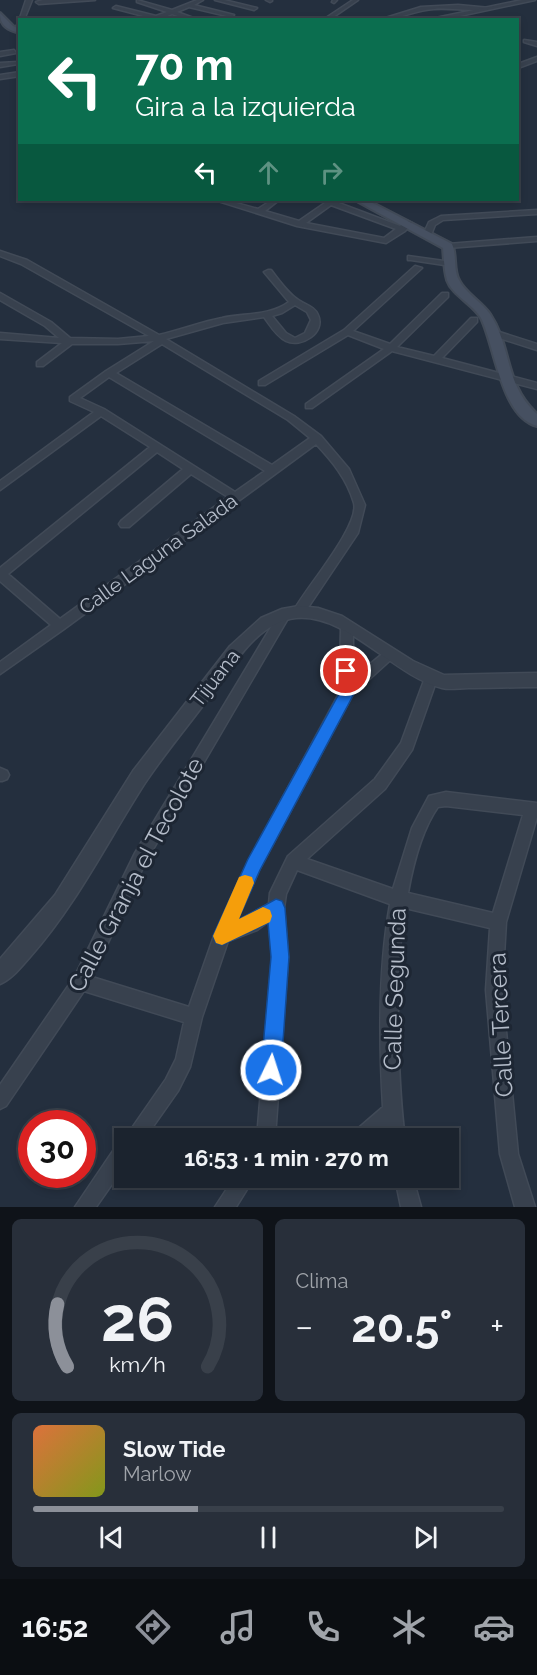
<!DOCTYPE html>
<html lang="es">
<meta charset="utf-8">
<style>
body{margin:0;font-family:Raleway,sans-serif;background:#282f3a;color:#f1f3f6;height:100vh;display:flex;flex-direction:column;font-size:22px;white-space:nowrap}
*{box-sizing:border-box;margin:0}
p{font-size:20px;color:#a0a4aa}
.icon{flex:none;width:33px;height:33px;fill:none;stroke:currentColor;stroke-width:2;stroke-linecap:round;stroke-linejoin:round}
.map{position:relative;height:1207px;overflow:hidden}
.details{display:flex;flex-direction:column;gap:12px;padding:12px;background:#0f1319;flex:1}
.details>*{flex:none}
.banner{position:absolute;left:18px;top:18px;width:501px;height:183px;border-radius:0px;box-shadow:0 3px 9px #0003,0 0 0 2px #39404a;background:#0b6e4f;color:#fff;overflow:hidden}
.speed{position:absolute;left:18px;top:1110px;display:flex;gap:12px;font-size:30px;font-weight:700;text-align:center}
.speed>*{display:grid;place-content:center;width:78px;height:78px;border-radius:50%;background:#1b232e;box-shadow:0 3px 9px #0003,0 0 0 2px #39404a;line-height:1}
.speed .limit{border:9px solid #d22;background:#fff;color:#111}
.pin{position:absolute;display:grid;place-items:center;width:51px;height:51px;color:#fff;margin:-26px;border:3px solid #fff;border-radius:50%;box-shadow:0 2px 6px #0007}
.me{position:absolute;width:66px;margin:-33px;rotate:4deg;stroke-linejoin:round;filter:drop-shadow(0 0 4px #0008)}
.turn{display:flex;align-items:center;gap:21px;height:126px;padding:0 18px;font-size:27px}
.turn .icon{width:78px;height:78px;stroke-width:2.5}
.turn b{display:block;font-size:42px;line-height:51px}
.lanes{display:flex;align-items:center;height:57px;padding:0 18px;background:#0003;justify-content:center;gap:30px;direction:ltr}
.lanes .off{opacity:.35}
.big{font-size:45px;font-weight:700;line-height:1.1}
.details .card{flex:1;display:flex;flex-direction:column;justify-content:center;gap:9px;min-width:0;padding:0 21px;border-radius:9px;background:#282f3a}
.details .dial{align-items:center;gap:0}
.dial svg{height:156px;overflow:visible;fill:none;stroke:#39404a;stroke-width:7;stroke-linecap:round;text-anchor:middle}
.dial text{fill:#f1f3f6;stroke:none}
.song{display:flex;align-items:center;gap:18px}
.cover{width:72px;height:72px;border-radius:9px;background:linear-gradient(135deg,hsl(20 70% 55%),hsl(70 70% 35%))}
.played{height:6px;border-radius:3px;background:linear-gradient(90deg,#8c9099 35%,#39404a 35%)}
.keys{display:flex;justify-content:space-around;direction:ltr}
.heat{display:flex;justify-content:space-between;align-items:center;font-size:33px;direction:ltr}
.details .tiles{flex:1;display:grid;gap:12px;grid-template-columns:1fr 1fr}
.card:last-child{grid-column:span 2}
.trip{position:absolute;left:114px;top:1128px;width:345px;height:60px;border-radius:0px;background:#1b232e;box-shadow:0 3px 9px #0003,0 0 0 2px #39404a;font-weight:700;line-height:60px;text-align:center}
.menu{display:flex;height:96px;justify-content:space-around;align-items:center;background:#0b0e12;color:#a0a4aa}
.menu .icon{width:42px;height:42px}
.menu .active{color:#8c9099}
.menu b{font-size:27px;color:#f1f3f6}
.map>svg:first-child{display:block}
</style>
<div class="map">
<svg width="537" height="1207" viewBox="0 0 537 1207">
<rect width="100%" height="100%" fill="#242f3e"/>
<g fill="none" stroke-linecap="round" stroke-linejoin="round">
<defs>
<path id="minor" d="M 137,0 L 172,10 L 197,0 L 203,0 L 194,5 L 234,15 L 231,17 L 189,7 L 177,12 L 199,20 L 190,20 L 172,14 L 158,20 L 150,20 L 151,18 L 113,8 L 116,6 L 156,16 L 167,12 L 137,2 Z
M 215,0 L 224,0 L 257,8 L 254,10 Z
M 266,0 L 272,0 L 272,1 L 270,2 Z
M 333,0 L 337,0 L 334,3 L 332,2 Z
M 353,0 L 358,0 L 329,20 L 323,20 Z
M 458,5 L 490,8 C 476,13 450,7 434,9 C 415,10 397,20 379,20 L 421,7 Z
M 19,24 L 20,28 L 17,27 L 16,26 Z
M 524,40 L 537,42 L 537,46 L 524,42 Z
M 14,50 L 16,53 L 0,56 L 0,52 Z
M 537,57 L 537,61 L 518,68 L 518,64 Z
M 18,62 L 18,64 L 0,67 L 0,63 Z
M 20,72 L 20,76 L 0,79 L 0,75 Z
M 215,200 L 225,200 L 258,209 L 272,200 L 279,200 L 265,211 L 299,221 L 325,203 L 320,200 L 337,200 L 336,202 L 400,226 L 408,221 L 412,223 L 405,231 L 386,243 L 297,226 ZM 331,205 L 396,229 L 384,238 L 306,223 Z
M 537,210 L 537,214 L 443,220 L 435,225 L 431,235 L 424,233 L 429,222 L 441,216 Z
M 537,237 L 537,241 L 448,248 L 444,246 L 448,244 Z
M 0,251 L 27,260 L 159,335 C 181,330 201,322 222,318 C 245,313 270,316 289,302 L 264,272 L 268,270 L 271,270 C 279,280 289,295 300,301 C 306,305 315,307 318,315 C 326,333 301,348 286,341 C 276,336 270,325 264,317 L 223,323 L 166,339 L 294,416 L 321,436 L 349,469 L 365,505 L 358,533 L 303,615 L 295,615 L 293,612 C 305,589 360,526 354,503 C 347,479 332,461 316,444 L 64,629 L 0,674 L 0,662 L 51,625 L 0,581 L 0,568 L 150,447 L 101,416 L 0,490 L 0,481 L 94,412 L 70,401 L 70,397 L 106,371 L 154,341 L 118,344 L 72,344 L 43,366 L 37,366 L 37,362 L 62,343 L 0,339 L 0,333 L 59,338 L 45,326 L 0,300 L 0,293 L 51,322 L 70,338 L 118,339 L 149,336 L 21,264 L 0,256 ZM 295,305 L 307,312 L 311,320 L 305,333 L 295,338 L 286,333 L 272,316 L 282,313 ZM 162,344 L 288,420 L 310,438 L 272,465 L 116,373 ZM 109,377 L 265,471 L 235,492 L 104,409 L 80,398 ZM 157,452 L 183,469 L 121,521 L 119,524 L 121,527 L 129,527 L 191,474 L 228,497 L 60,619 L 8,574 Z
M 408,256 L 451,262 L 455,264 L 451,266 L 411,260 L 408,260 Z
M 415,266 L 422,268 L 353,331 L 390,344 L 442,293 L 448,293 L 448,297 L 397,347 L 434,356 L 471,318 L 477,318 L 477,322 L 442,358 L 537,383 L 537,389 L 392,351 L 312,408 L 306,408 L 306,404 L 384,349 L 348,335 L 265,385 L 259,385 L 259,381 L 344,330 Z
M 493,330 L 537,344 L 537,350 L 490,335 L 489,333 Z
M 284,610 L 288,612 L 290,615 L 145,863 L 92,977 L 189,1007 L 214,936 L 249,860 L 341,690 L 340,671 L 341,627 L 343,624 L 351,624 L 353,627 L 353,678 L 386,651 L 390,650 L 394,651 L 396,655 L 353,694 L 259,870 L 236,922 L 269,904 L 270,893 L 288,856 L 375,779 L 401,743 L 426,675 L 431,674 L 436,675 L 437,679 L 412,750 L 385,789 L 307,859 L 393,889 L 412,828 L 429,796 L 446,792 L 537,803 L 537,817 L 506,922 L 502,990 L 518,1154 L 535,1207 L 515,1207 L 500,1154 L 486,990 L 490,928 L 405,908 C 398,949 398,991 398,1032 C 399,1068 400,1103 405,1138 L 387,1138 L 386,1129 L 374,1138 L 351,1138 L 354,1132 L 383,1107 C 379,1041 378,970 390,904 L 297,870 L 286,894 L 284,908 L 288,957 L 275,1138 L 257,1138 L 272,957 L 269,921 L 257,930 L 228,941 L 202,1017 L 190,1067 L 178,1091 L 145,1138 L 125,1138 L 166,1079 L 176,1059 L 184,1022 L 84,991 L 6,1106 L 0,1109 L 0,1085 L 75,976 L 135,853 L 280,612 ZM 446,806 L 523,815 L 493,913 L 408,893 C 413,865 421,831 438,807 Z
M 0,768 L 7,771 L 9,775 L 7,779 L 2,781 L 0,781 Z
M 124,1143 L 124,1167 L 96,1207 L 75,1207 L 117,1145 Z
M 234,1178 L 254,1178 L 236,1207 L 215,1207 Z
M 395,1178 L 413,1178 L 421,1207 L 401,1207 Z"/>
<path id="tertiary" d="M 26,0 L 32,0 L 24,20 L 19,21 Z
M 43,0 L 95,0 L 39,4 L 36,2 Z
M 522,0 L 535,0 L 441,20 L 426,20 Z
M 299,606 L 318,608 L 342,616 L 413,661 L 444,675 L 537,673 L 537,687 C 514,687 491,688 469,688 C 460,688 450,690 442,688 C 392,675 347,613 296,618 C 259,622 236,661 216,688 C 193,720 167,750 145,783 C 107,842 77,904 30,957 C 21,967 12,979 0,984 L 0,959 L 55,895 L 133,771 L 230,646 L 261,618 L 282,609 Z"/>
<path id="secondary" d="M 0,13 L 13,26 L 20,29 L 20,33 C 8,30 0,26 0,13 Z
M 355,200 L 367,200 L 452,244 C 457,255 453,270 459,280 C 465,293 482,302 490,314 C 512,347 504,384 537,414 L 537,426 C 501,417 495,346 481,318 C 473,304 452,295 447,280 C 444,270 444,258 443,248 Z"/>
</defs>
<use href="#minor" stroke="#414a57" stroke-width="3"/>
<use href="#tertiary" stroke="#414a57" stroke-width="3"/>
<use href="#secondary" stroke="#414a57" stroke-width="4"/>
<use href="#minor" fill="#38414e" fill-rule="evenodd"/>
<use href="#tertiary" fill="#38414e" fill-rule="evenodd"/>
<use href="#secondary" fill="#465061" fill-rule="evenodd"/>
</g>
<path fill="#1a73e8" stroke="#114b97" stroke-width="1.5" d="M 346,665 L 351,666 L 356,690 L 260,870 L 238,920 L 276,899 L 282,901 L 285,908 L 289,957 L 281,1070 L 278,1077 L 271,1080 L 264,1077 L 261,1070 L 271,957 L 268,923 L 222,945 L 216,943 L 213,936 L 248,859 L 341,690 L 339,671 L 341,666 Z"/>
<path fill="#f59e0b" d="M 245,875 L 252,877 L 254,883 L 239,919 L 263,907 L 270,910 L 272,916 L 270,922 L 222,945 L 216,943 L 213,936 L 239,877 Z"/>
<g text-anchor="middle" stroke-width="6" stroke-linejoin="round" paint-order="stroke">
<g font-size="20" fill="#b4bcc9" stroke="#1d2633">
<text transform="translate(158 554) rotate(-36)" y="7">Calle Laguna Salada</text>
<text transform="translate(215 678) rotate(-52)" y="7">Tijuana</text>
</g>
<g font-size="24" fill="#b4bcc9" stroke="#1d2633">
<text transform="translate(136 875) rotate(-62)" y="8">Calle Granja el Tecolote</text>
<text transform="translate(395 989) rotate(-88)" y="8">Calle Segunda</text>
<text transform="translate(501 1025) rotate(-93)" y="8">Calle Tercera</text>
</g>
</g>
</svg>
<div class="speed"><div class="limit">30</div></div>
<div class="pin" style="left:346px;top:671px;background:#d93025"><svg class="icon" aria-label="arrive" viewBox="0 0 24 24"><path d="M6 21V4h12l-3 4 3 4H6"/></svg></div>
<svg class="me" style="left:271px;top:1070px" viewBox="-20 -20 40 40"><circle r="17" fill="#1a73e8" stroke="#fff" stroke-width="3"/><path d="M0-11L8 9 0 5-8 9z" fill="#fff"/></svg>
<div class="trip">16:53 · 1 min · 270 m</div>
<div class="banner">
<div class="turn"><svg class="icon" aria-label="left" viewBox="0 0 24 24"><path d="M17 20v-9H6M10 6l-5 5 5 5"/></svg><div><b>70 m</b>Gira a la izquierda</div></div>
<div class="lanes"><svg class="icon" aria-label="left" viewBox="0 0 24 24"><path d="M17 20v-9H6M10 6l-5 5 5 5"/></svg><svg class="icon off" aria-label="ahead" viewBox="0 0 24 24"><path d="M12 20V5M6 11l6-6 6 6"/></svg><svg class="icon off" aria-label="right" viewBox="0 0 24 24"><path d="M7 20v-9h11M14 6l5 5-5 5"/></svg></div>
</div>
</div>
<section class="details">
<div class="tiles">
<div class="card dial"><svg viewBox="0 0 100 80">
<path d="M14 69A42 42 0 1 1 86 69"/>
<path d="M14 69A42 42 0 0 1 9 37" stroke="#8c9099"/>
<text x="50" y="56" font-size="32" font-weight="700">26</text>
<text x="50" y="72" font-size="11">km/h</text>
</svg></div>
<div class="card"><p>Clima</p>
<div class="heat"><a>−</a><b class="big">20.5°</b><a>+</a></div>
</div>
<div class="card">
<div class="song"><i class="cover"></i><div><b>Slow Tide</b><p>Marlow</p></div></div>
<div class="played"></div>
<div class="keys"><svg class="icon" aria-label="previous" viewBox="0 0 24 24"><path d="M18 5L8 12l10 7zM5 5v14"/></svg><svg class="icon" aria-label="pause" viewBox="0 0 24 24"><path d="M8 5v14M16 5v14"/></svg><svg class="icon" aria-label="next" viewBox="0 0 24 24"><path d="M6 5l10 7-10 7zM19 5v14"/></svg></div>
</div>
</div>
</section>
<nav class="menu">
<b>16:52</b>
<svg class="icon active" aria-label="directions" viewBox="0 0 24 24"><path d="M12 3l9 9-9 9-9-9zM9 14v-3h6M13 9l2 2-2 2"/></svg>
<svg class="icon" aria-label="music" viewBox="0 0 24 24"><path d="M9 18V5l10-2v13"/><circle cx="6" cy="18" r="3"/><circle cx="16" cy="16" r="3"/></svg>
<svg class="icon" aria-label="phone" viewBox="0 0 24 24"><path d="M5 4h4l2 5-3 2q2 4 5 5l2-3 5 2v4C11 20 4 13 5 4z"/></svg>
<svg class="icon" aria-label="climate" viewBox="0 0 24 24"><path d="M12 3v18M4 7l16 10M4 17L20 7"/></svg>
<svg class="icon" aria-label="car" viewBox="0 0 24 24"><path d="M5 17H2v-5l4-1 3-4h7l3 4 3 1v5h-3M9 17h6M6 11h13"/><circle cx="7" cy="17" r="2"/><circle cx="17" cy="17" r="2"/></svg>
</nav>
